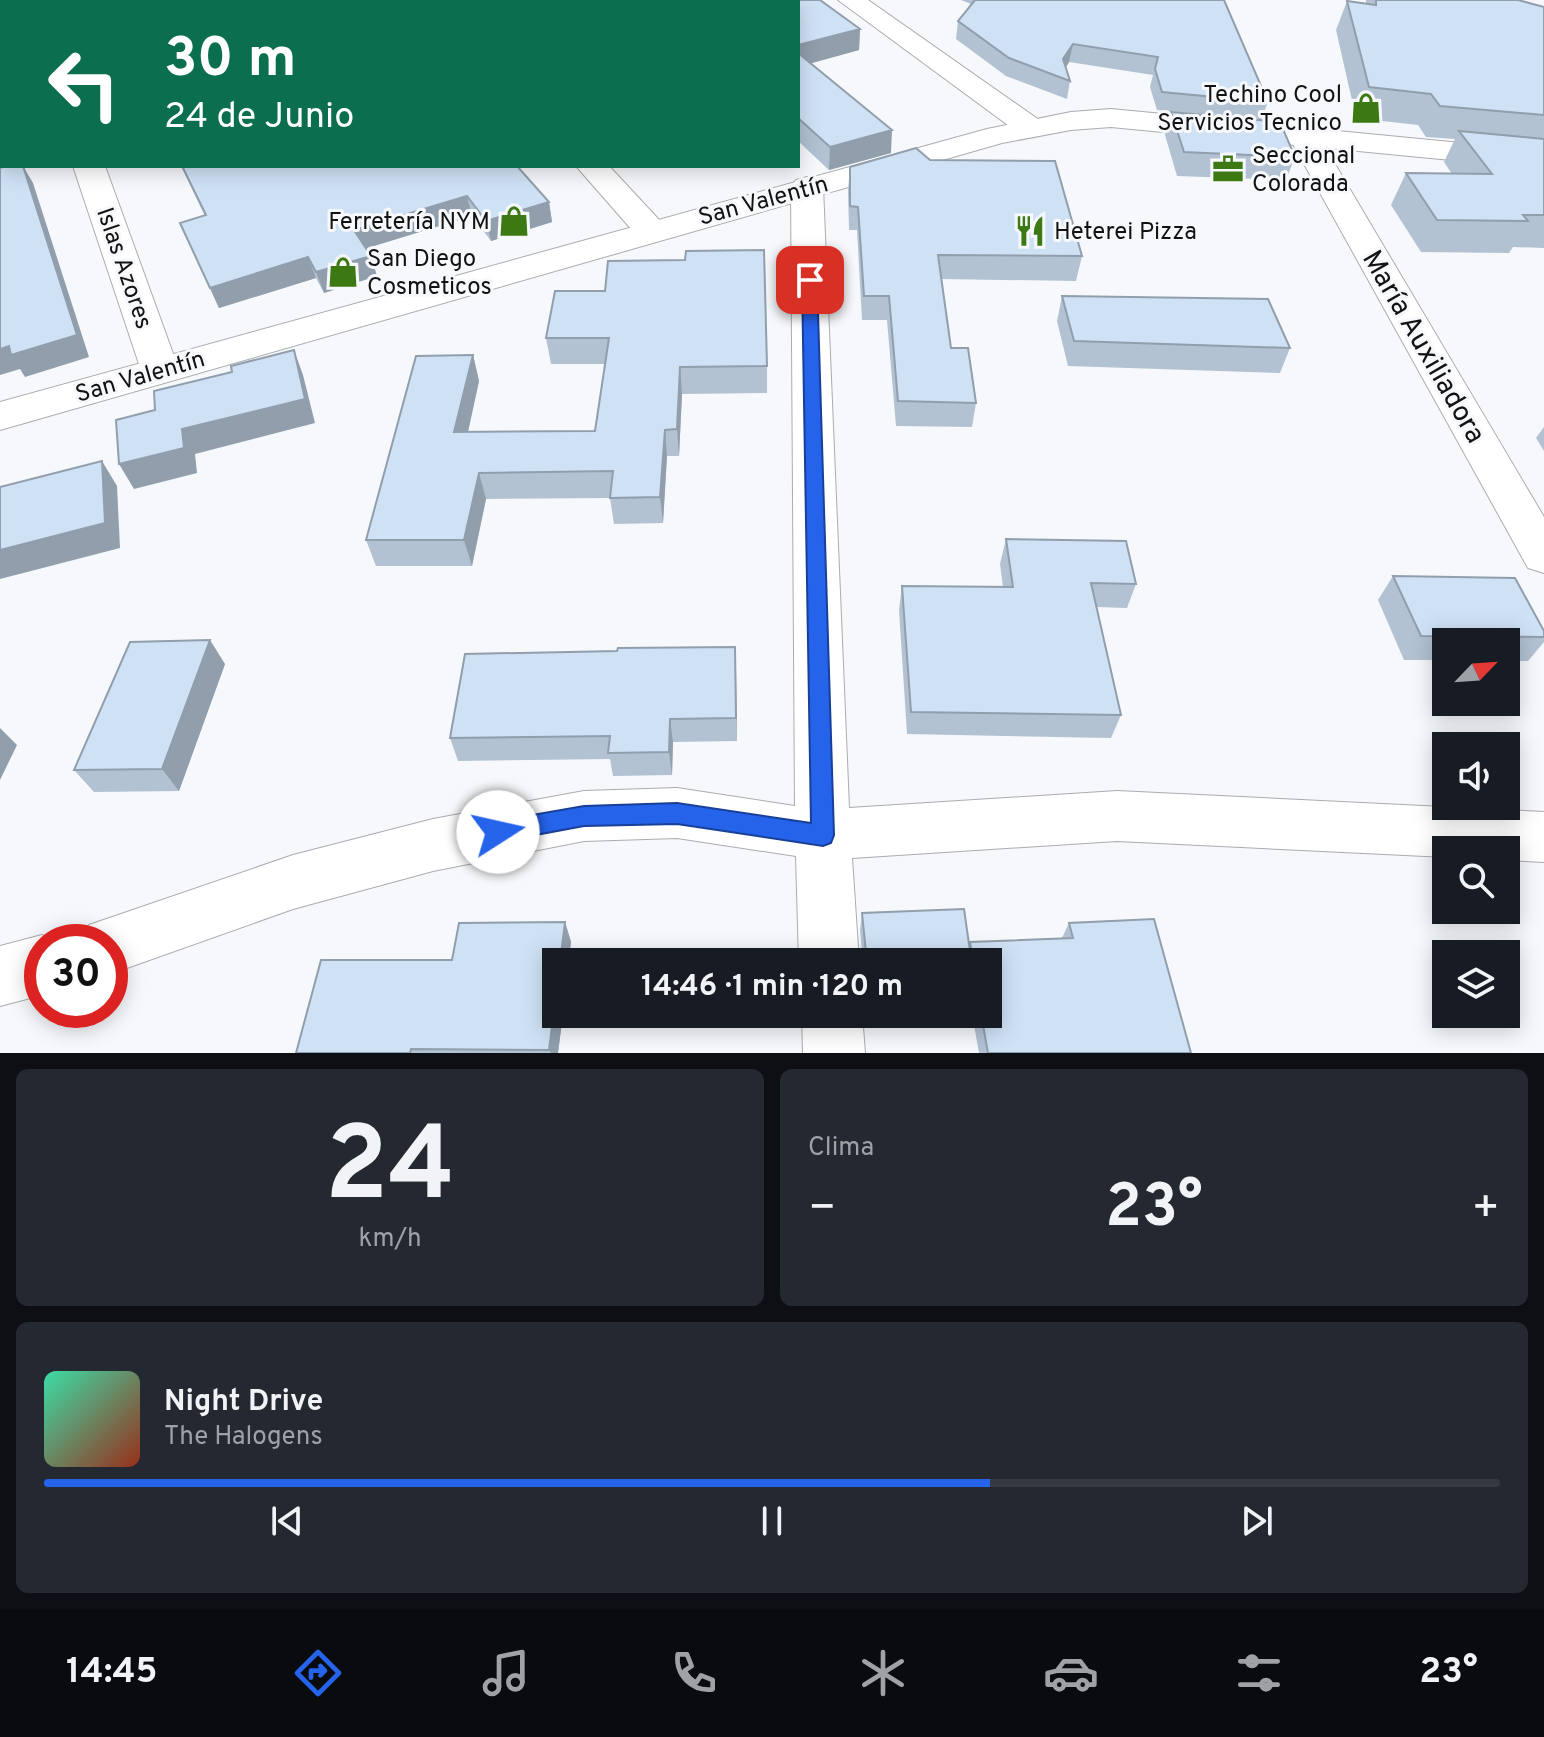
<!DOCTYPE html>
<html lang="es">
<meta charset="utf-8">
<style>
body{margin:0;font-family:Overpass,sans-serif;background:#242831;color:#f1f3f6;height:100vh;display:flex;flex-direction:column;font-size:30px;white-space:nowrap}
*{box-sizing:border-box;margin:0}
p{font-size:26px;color:#9ea1a6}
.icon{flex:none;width:44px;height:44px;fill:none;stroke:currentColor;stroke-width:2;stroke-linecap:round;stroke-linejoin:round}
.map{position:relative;height:1053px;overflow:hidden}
.panel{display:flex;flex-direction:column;gap:16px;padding:16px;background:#0d0f14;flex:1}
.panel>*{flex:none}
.hud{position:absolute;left:0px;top:0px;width:800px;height:168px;box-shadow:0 4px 20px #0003;background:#0b6e4f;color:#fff;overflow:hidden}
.needle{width:52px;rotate:65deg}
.controls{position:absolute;left:1432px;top:628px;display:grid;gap:16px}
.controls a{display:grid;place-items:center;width:88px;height:88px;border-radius:0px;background:#171b24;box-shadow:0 4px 20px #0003;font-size:40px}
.speed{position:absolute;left:24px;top:924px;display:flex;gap:16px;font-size:40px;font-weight:700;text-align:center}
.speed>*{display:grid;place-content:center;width:104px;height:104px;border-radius:50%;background:#171b24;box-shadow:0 4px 20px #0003;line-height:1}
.speed .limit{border:12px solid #d22;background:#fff;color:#111}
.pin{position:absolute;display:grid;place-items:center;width:68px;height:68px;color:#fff;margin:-34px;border-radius:16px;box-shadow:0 4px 12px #0006}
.me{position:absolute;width:88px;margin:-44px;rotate:80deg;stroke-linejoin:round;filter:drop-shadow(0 0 6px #0008)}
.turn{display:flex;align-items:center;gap:28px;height:168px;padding:0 32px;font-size:36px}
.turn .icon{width:104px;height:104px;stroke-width:2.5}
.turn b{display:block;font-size:56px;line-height:68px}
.big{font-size:60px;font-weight:700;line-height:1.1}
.panel .card{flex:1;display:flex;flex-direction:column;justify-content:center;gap:12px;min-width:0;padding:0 28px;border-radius:12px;background:#242831}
.panel .dial{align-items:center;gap:0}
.dial b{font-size:104px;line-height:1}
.song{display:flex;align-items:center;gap:24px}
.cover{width:96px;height:96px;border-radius:12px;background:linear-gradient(135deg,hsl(160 70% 55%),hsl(10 70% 35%))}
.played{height:8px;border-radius:4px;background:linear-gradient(90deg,#2563eb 65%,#363941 65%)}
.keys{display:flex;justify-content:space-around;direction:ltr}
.heat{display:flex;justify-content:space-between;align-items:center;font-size:44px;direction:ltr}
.panel .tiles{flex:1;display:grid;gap:16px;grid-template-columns:1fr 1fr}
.card:last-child{grid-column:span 2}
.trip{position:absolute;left:542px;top:948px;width:460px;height:80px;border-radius:0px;background:#171b24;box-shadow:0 4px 20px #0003;font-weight:700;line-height:80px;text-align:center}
.dock{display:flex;height:128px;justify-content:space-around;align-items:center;background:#090b0e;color:#9ea1a6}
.dock .icon{width:56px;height:56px}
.dock .active{color:#2563eb}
.dock b{font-size:36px;color:#f1f3f6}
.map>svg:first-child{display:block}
</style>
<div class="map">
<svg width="1544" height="1053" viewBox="0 0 1544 1053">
<rect width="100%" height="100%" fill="#f6f8fb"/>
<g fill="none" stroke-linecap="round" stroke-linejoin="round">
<defs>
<path id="street" d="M 430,0 L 456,0 L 457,2 L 431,2 Z
M 838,0 L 868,0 L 1042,122 L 1046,128 L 1042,134 L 1031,137 L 1020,134 Z
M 0,14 L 2,14 L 2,30 L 0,30 Z
M 1304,128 L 1315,131 L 1319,137 L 1544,517 L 1544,573 L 1528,568 L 1289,137 L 1293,131 Z
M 73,166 L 105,166 L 179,370 L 174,379 L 160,383 L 146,379 L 141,370 Z
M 576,166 L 609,166 L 663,224 L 668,231 L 663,238 L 651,241 L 639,238 Z
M 807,177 L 818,180 L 823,187 L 849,808 L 1117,791 L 1544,812 L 1544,862 L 1506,860 L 1506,850 L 1446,850 L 1446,857 L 1117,841 L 852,858 L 859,962 L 799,962 L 796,856 L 677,838 L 584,841 L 433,871 L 293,909 L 110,974 L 110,942 L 82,942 L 89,925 L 293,855 L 433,819 L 584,791 L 677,788 L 795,806 L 791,187 L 796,180 Z
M 42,935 L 58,942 L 42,942 L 42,995 L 0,1006 L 0,946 Z
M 802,1014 L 862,1014 L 865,1053 L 803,1053 Z"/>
<path id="secondary" d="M 1111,109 L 1544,151 L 1544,169 L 1111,127 L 1071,130 L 1002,143 L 0,430 L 0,402 L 987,129 L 1071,112 Z"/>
</defs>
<use href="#street" stroke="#aaacaf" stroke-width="2"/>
<use href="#secondary" stroke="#aaacaf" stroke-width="2"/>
<use href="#street" fill="#fff" fill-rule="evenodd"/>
<use href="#secondary" fill="#fff" fill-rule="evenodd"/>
</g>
<path fill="#b2c2d3" d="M 557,0 L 820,0 L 860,29 L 859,50 L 810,63 L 891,153 L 829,170 L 798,141 L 798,2 L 558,2 Z
M 961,0 L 1224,0 L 1268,102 L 1261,120 L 1295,157 L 1286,180 L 1177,176 L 1165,135 L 1171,112 L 1219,116 L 1157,110 L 1150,87 L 1153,75 L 1069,62 L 1066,67 L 1070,81 L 1067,99 L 1006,76 L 956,39 L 958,21 L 971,4 Z
M 1366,0 L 1518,0 L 1544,7 L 1544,248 L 1513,247 L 1509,253 L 1421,252 L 1391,205 L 1406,173 L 1452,174 L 1444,162 L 1455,139 L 1426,137 L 1418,125 L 1356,118 L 1336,30 L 1347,1 L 1366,4 Z
M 930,160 L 1082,256 L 1076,281 L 941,279 L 951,348 L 976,403 L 972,427 L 896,426 L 887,320 L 862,320 L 857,230 L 849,230 L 848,190 L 850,167 Z
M 181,166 L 517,166 L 549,202 L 552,222 L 491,241 L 472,216 L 366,248 L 377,276 L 324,293 L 316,278 L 219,308 L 180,223 L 205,216 Z
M 555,291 L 767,366 L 767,393 L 682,394 L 679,456 L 667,456 L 663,523 L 614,524 L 610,498 L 486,499 L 472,566 L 376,566 L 366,540 L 473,355 L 479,381 L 468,432 L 595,431 L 605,364 L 551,364 L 546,338 Z
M 1062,296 L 1290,348 L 1280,373 L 1068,366 L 1057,321 Z
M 1544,427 L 1544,451 L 1536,438 Z
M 1006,539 L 1136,584 L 1127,608 L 1097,607 L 1121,715 L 1111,738 L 907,734 L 899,610 L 902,586 L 1003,587 L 1000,564 Z
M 1393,576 L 1544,631 L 1544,642 L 1528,661 L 1506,661 L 1506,642 L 1446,642 L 1446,660 L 1404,660 L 1378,600 Z
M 735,647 L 737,741 L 673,742 L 672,775 L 613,776 L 610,759 L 458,761 L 450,738 L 617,651 Z
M 225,664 L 179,791 L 94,792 L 74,770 Z
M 862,913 L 969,945 L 970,942 L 1062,938 L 1069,923 L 1191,1053 L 979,1053 L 972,1014 L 988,1014 L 988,962 L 863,962 L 860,930 Z
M 565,922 L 571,942 L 556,1014 L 563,1014 L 558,1053 L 296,1053 L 452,960 Z"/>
<path fill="#919eac" d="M 0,0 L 21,0 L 2,2 L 2,3 L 0,4 Z
M 860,29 L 859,50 L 798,67 L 798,45 Z
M 1073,44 L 1069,62 L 1060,77 L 1063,59 Z
M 0,72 L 2,79 L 2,106 L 0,106 Z
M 892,130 L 891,153 L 829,170 L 830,147 Z
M 23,166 L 33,183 L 89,357 L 25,377 L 20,369 L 0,375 L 0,349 L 9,346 Z
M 467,196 L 472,216 L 361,250 L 354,230 Z
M 549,202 L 552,222 L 491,241 L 486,221 Z
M 371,256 L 377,276 L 324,293 L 316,272 Z
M 308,257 L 316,278 L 219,308 L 210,288 Z
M 294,350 L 303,375 L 315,423 L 195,454 L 197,473 L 134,489 L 119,464 L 182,429 Z
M 473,355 L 479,381 L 462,459 L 454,432 Z
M 680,367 L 682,394 L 679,456 L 677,429 Z
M 665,430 L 667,456 L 663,523 L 660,497 Z
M 102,461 L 117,486 L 120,548 L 0,579 L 0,550 Z
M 479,473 L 486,499 L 472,566 L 464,540 Z
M 210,640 L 225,664 L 179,791 L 162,769 Z
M 735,647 L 736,670 L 737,741 L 736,718 Z
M 670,719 L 673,742 L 672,775 L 669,752 Z
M 0,728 L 17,745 L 0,780 Z
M 565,922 L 571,942 L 569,962 L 560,962 Z
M 556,995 L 556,1014 L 563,1014 L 558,1053 L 551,1053 L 549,1050 Z"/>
<path fill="#cfe2f5" stroke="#919eac" stroke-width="2" d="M 90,0 L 368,0 L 370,2 L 91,2 Z
M 568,0 L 820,0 L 860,29 L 798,45 L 798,2 L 570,2 Z
M 975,0 L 1224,0 L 1268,102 L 1162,92 L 1155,69 L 1158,57 L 1073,44 L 1063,59 L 1070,81 L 1009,58 L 958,21 Z
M 1376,0 L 1518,0 L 1544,7 L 1544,115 L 1440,106 L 1431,94 L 1369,87 L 1347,1 L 1376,5 Z
M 798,53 L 892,130 L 830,147 L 798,118 Z
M 1171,112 L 1280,122 L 1295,157 L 1184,152 Z
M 1459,131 L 1544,139 L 1544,215 L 1523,215 L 1528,221 L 1437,220 L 1406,173 L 1492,174 Z
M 916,148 L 930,160 L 1055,161 L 1082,256 L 938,255 L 951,348 L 968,348 L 976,403 L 898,401 L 889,296 L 864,296 L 858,207 L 850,206 L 850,167 Z
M 6,166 L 23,166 L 77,335 L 11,355 L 9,346 L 0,349 L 0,168 Z
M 182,166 L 517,166 L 549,202 L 486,221 L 467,196 L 354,230 L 371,256 L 316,272 L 308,257 L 210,288 L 180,223 L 206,215 Z
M 764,250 L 767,366 L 680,367 L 677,429 L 665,430 L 660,497 L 610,498 L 613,471 L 479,473 L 464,540 L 366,540 L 416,356 L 473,355 L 454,432 L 595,431 L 609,338 L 546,338 L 555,291 L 605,291 L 608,261 L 685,260 L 686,251 Z
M 1062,296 L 1268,299 L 1290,348 L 1074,341 Z
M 294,350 L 305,399 L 182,429 L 184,448 L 119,464 L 116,420 L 155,410 L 154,391 L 232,372 L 231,366 Z
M 102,461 L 105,523 L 0,550 L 0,487 Z
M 1006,539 L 1126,541 L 1136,584 L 1091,583 L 1121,715 L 911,712 L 902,586 L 1013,587 Z
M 1393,576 L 1515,578 L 1544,631 L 1544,637 L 1421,636 Z
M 210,640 L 162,769 L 74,770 L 130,642 Z
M 735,647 L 736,718 L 670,719 L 669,752 L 608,753 L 610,736 L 450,738 L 465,654 L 617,651 L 618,648 Z
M 964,909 L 971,958 L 867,962 L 862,913 Z
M 1154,919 L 1191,1053 L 988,1053 L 981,1014 L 988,1014 L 988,962 L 973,962 L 970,942 L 1073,938 L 1069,923 Z
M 565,922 L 560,962 L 556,962 L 556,995 L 549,1050 L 411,1049 L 410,1053 L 296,1053 L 321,960 L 452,960 L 459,923 Z"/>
<path fill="#2563eb" stroke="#184099" stroke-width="2" d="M 810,275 L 817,280 L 834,835 L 831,843 L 823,846 L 677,824 L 584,826 L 498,842 L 490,839 L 487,832 L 490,824 L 498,821 L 584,806 L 677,803 L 811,823 L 802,280 Z"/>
<defs>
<symbol id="shop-bare" viewBox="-9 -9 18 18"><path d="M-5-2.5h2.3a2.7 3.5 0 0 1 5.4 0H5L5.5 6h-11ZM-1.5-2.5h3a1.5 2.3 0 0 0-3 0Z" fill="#3d7913" stroke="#f6f8fb" stroke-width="2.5" paint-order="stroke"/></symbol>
<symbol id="office-bare" viewBox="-9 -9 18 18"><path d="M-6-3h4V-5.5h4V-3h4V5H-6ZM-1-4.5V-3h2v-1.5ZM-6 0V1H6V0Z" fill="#3d7913" stroke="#f6f8fb" stroke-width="2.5" paint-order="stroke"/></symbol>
<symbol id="restaurant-bare" viewBox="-9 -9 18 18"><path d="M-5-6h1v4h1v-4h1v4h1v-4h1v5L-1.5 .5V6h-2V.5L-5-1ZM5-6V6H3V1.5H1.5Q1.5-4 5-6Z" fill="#3d7913" stroke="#f6f8fb" stroke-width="2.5" paint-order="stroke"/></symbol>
</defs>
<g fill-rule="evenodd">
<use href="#shop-bare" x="1344" y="86" width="44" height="44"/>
<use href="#office-bare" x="1206" y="147" width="44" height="44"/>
<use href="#shop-bare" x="492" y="199" width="44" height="44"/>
<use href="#restaurant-bare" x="1008" y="209" width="44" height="44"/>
<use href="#shop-bare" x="321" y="250" width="44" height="44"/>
</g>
<g text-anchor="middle" stroke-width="6" stroke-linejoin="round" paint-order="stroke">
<g font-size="24" fill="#111213" stroke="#f6f8fb" text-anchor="start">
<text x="1342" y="102" text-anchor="end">Techino Cool<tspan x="1342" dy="28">Servicios Tecnico</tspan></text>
<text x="1252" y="163">Seccional<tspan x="1252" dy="28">Colorada</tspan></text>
<text x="490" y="229" text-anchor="end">Ferretería NYM</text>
<text x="1054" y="239">Heterei Pizza</text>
<text x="367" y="266">San Diego<tspan x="367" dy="28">Cosmeticos</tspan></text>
</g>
<g font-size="24" fill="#111213" stroke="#f6f8fb">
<text transform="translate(763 200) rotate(-15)" y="8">San Valentín</text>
<text transform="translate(125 268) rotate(71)" y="8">Islas Azores</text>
<text transform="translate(140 376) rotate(-16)" y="8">San Valentín</text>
</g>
<g font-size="28" fill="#111213" stroke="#f6f8fb">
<text transform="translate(1425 346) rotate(60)" y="10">María Auxiliadora</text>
</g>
</g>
</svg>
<div class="controls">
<a><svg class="needle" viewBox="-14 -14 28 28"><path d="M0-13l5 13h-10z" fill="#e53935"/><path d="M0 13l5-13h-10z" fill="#9ea1a6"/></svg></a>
<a><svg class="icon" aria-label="sound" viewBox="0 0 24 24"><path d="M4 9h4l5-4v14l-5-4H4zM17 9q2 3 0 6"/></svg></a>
<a><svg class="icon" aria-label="search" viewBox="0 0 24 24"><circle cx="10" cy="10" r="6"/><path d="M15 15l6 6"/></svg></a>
<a><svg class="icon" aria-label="layers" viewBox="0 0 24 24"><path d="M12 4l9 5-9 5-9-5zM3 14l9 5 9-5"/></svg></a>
</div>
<div class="speed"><div class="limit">30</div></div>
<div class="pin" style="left:810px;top:280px;background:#d93025"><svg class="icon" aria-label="arrive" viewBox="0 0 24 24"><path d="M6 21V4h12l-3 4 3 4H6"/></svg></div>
<svg class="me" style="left:498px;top:832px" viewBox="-20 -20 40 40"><circle r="19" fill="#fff"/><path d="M0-13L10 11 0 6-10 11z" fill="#2563eb"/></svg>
<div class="trip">14:46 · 1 min · 120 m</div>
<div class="hud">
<div class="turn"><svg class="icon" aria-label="left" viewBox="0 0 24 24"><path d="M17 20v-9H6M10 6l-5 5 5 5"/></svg><div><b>30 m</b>24 de Junio</div></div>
</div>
</div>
<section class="panel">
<div class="tiles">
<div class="card dial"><b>24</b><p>km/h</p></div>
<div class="card"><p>Clima</p>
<div class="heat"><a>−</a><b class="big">23°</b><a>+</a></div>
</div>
<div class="card">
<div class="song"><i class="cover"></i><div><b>Night Drive</b><p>The Halogens</p></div></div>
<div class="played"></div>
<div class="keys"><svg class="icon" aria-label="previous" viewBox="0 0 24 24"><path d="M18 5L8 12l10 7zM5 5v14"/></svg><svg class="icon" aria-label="pause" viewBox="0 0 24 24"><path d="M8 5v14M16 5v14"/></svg><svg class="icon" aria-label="next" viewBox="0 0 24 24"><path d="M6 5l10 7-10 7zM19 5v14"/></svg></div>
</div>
</div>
</section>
<nav class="dock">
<b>14:45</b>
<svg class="icon active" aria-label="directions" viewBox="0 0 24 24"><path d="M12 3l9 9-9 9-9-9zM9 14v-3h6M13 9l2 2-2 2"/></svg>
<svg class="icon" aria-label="music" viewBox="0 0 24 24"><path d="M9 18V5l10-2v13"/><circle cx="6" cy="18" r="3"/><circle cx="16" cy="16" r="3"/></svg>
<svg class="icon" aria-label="phone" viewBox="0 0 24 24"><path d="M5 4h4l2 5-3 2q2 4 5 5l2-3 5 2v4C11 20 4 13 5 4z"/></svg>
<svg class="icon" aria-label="climate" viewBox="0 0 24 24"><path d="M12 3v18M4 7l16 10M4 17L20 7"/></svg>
<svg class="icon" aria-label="car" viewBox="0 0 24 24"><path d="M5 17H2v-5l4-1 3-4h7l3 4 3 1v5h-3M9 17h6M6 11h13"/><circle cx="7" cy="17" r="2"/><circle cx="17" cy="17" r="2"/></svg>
<svg class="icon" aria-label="filters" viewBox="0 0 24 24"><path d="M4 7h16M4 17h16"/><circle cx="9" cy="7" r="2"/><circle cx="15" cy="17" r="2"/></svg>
<b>23°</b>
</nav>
